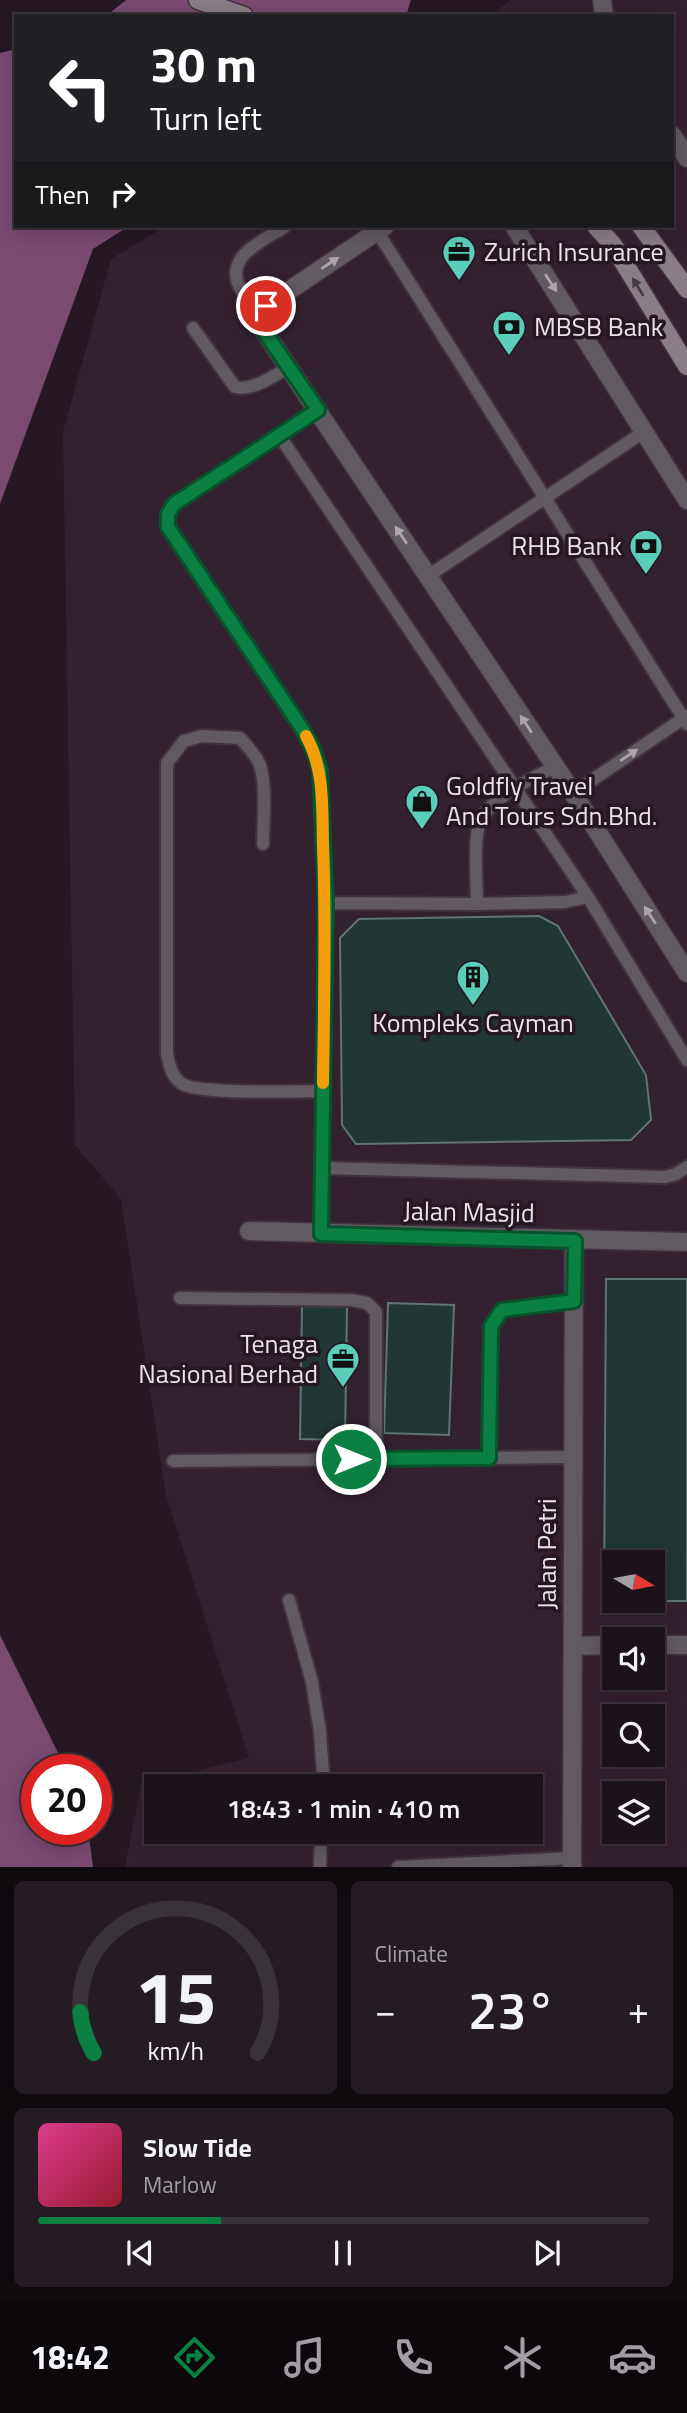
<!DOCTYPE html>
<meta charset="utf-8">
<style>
body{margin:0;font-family:"Titillium Web",sans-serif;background:#251b23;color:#f1f3f6;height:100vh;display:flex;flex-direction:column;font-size:26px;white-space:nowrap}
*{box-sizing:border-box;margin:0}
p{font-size:23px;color:#a09ea2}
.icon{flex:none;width:38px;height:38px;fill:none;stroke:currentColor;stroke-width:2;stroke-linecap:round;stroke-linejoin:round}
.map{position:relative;height:1867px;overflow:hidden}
.sheet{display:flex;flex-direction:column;gap:14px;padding:14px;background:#0f0a0e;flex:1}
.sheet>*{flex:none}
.hud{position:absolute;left:14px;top:14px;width:660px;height:214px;border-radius:0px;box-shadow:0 4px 18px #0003,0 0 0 2px #3a3239;background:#202124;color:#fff;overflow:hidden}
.needle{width:46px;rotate:100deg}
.fabs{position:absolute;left:602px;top:1550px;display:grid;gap:14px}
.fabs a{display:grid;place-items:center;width:63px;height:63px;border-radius:0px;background:#1c121a;box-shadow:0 4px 18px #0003,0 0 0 2px #3a3239;font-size:35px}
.speed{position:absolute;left:21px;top:1754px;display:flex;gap:14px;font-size:35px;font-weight:700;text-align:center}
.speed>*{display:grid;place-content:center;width:91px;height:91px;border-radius:50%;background:#1c121a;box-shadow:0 4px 18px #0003,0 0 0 2px #3a3239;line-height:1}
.speed .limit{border:10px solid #d22;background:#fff;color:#111}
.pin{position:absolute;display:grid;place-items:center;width:60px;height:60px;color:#fff;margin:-30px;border:4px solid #fff;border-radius:50%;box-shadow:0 2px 7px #0007}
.me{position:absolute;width:77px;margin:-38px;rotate:90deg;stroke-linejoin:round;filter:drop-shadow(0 0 5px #0008)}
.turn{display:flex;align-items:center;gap:24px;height:147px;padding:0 21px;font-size:32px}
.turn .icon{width:91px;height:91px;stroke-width:2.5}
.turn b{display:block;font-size:49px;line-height:60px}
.then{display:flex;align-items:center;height:66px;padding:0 21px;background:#0003;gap:14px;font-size:26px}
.big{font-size:52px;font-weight:600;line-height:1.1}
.sheet .card{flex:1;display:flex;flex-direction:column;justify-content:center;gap:10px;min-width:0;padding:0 24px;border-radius:10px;background:#251b23}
.sheet .dial{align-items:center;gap:0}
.dial svg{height:182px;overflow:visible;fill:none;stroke:#3a3239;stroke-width:7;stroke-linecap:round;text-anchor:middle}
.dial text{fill:#f1f3f6;stroke:none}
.song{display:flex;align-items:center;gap:21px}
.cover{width:84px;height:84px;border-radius:10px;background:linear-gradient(135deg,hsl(330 70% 55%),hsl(350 70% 35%))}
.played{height:7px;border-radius:4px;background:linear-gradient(90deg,#0b8043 30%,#3a3239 30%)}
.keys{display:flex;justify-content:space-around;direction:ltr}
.heat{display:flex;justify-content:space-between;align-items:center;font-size:38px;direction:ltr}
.sheet .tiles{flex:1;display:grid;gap:14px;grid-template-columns:1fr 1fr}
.card:last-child{grid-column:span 2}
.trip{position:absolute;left:144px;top:1774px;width:399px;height:70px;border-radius:0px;background:#1c121a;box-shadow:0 4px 18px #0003,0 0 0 2px #3a3239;font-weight:600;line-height:70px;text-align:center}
.dock{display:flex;height:112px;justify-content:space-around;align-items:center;background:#0b070a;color:#a09ea2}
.dock .icon{width:49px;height:49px}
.dock .on{color:#0b8043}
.dock b{font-size:32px;color:#f1f3f6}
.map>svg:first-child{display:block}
</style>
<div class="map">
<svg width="687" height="1867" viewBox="0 0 687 1867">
<rect width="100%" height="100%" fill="#251823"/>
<path fill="#342130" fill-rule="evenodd" d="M 511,0 L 687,0 L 687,1867 L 125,1867 L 141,1784 L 249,1758 L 166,1495 L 121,1199 L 75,1145 L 63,432 L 111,259 L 166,226 L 672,226 L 672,16 L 489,16 ZM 614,1563 L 653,1563 L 653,1601 L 614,1601 ZM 614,1640 L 653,1640 L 653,1678 L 614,1678 ZM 614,1717 L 653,1717 L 653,1755 L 614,1755 ZM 156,1787 L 530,1787 L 530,1832 L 156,1832 ZM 614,1794 L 653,1794 L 653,1832 L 614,1832 Z"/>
<path fill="#7a4a71" d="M 126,0 L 411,0 L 406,16 L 106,16 Z
M 16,49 L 16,226 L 129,226 L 93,249 L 0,504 L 0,53 Z
M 0,1635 L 66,1769 L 37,1769 L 37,1829 L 88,1829 L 93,1867 L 0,1867 Z"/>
<path fill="#213733" stroke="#5f7671" stroke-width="2" d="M 539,916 L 558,926 L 646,1075 L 651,1120 L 631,1140 L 356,1144 L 342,1125 L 340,938 L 359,919 Z
M 606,1279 L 687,1279 L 687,1601 L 653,1601 L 653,1563 L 614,1563 L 614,1601 L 604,1601 Z
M 388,1303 L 454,1305 L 449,1435 L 384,1433 Z
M 302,1306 L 347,1307 L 345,1440 L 300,1439 Z"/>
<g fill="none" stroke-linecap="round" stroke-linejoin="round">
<defs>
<path id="service" d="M 377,231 L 687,724
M 259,320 C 253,309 245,297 239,286 C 225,255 266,239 286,226
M 193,328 L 235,387 C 254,391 273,376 289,367
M 318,410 L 174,504 L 168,514 L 168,527 L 303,730 L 313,749 L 320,770 L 326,903 L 321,1234
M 279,435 L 588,897 L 687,1060
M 428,576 L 645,431
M 573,793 L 687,716
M 263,844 C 263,820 267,789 260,765 C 256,755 247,746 240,738 L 202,736 L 184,741 L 167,763 L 167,1054 C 170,1066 171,1076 181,1083 C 196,1095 298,1091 323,1091
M 326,903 L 477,904 L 565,902 L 588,897
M 477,904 C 477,883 473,839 480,821 C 491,797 532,779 554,767
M 323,1168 L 665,1177 L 676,1174 L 687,1167
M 180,1298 L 351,1300 L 367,1303 L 376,1312 L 376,1459
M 489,1458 L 491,1326 L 502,1310 L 574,1301
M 173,1461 L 574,1457
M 289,1600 L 312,1682 L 320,1732 L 324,1787
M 320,1867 L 321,1832
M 398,1867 L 572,1858"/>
<path id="minor" d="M 602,0 L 604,16
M 672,135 L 687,158
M 385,226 L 266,306 L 259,320 L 266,334 L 573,793 L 687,973
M 514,226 L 687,500
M 249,1231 L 687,1242
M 653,1645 L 687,1645
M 573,1646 L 614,1645
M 572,1867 L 574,1241"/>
<path id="secondary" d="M 198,0 L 244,16
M 596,226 L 613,245 L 687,366
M 641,226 L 687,289"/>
</defs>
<use href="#service" stroke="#41343f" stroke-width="16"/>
<use href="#minor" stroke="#41343f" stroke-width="21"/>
<use href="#secondary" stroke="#41343f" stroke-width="21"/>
<use href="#service" stroke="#615a60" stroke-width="12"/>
<use href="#minor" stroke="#615a60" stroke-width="18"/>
<use href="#secondary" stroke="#897d86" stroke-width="18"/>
</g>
<defs><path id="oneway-solid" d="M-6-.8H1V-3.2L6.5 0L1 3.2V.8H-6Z" transform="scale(1.75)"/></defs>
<g fill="#ada5ab">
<use href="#oneway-solid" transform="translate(330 263) rotate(-34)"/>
<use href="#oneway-solid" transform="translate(551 283) rotate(57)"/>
<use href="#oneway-solid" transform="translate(401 535) rotate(-124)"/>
<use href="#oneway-solid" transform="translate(526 724) rotate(-123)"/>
<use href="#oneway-solid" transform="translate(629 755) rotate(-34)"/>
<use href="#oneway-solid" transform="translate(650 915) rotate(-123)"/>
</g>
<use fill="#483b46" href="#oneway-solid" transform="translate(638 287) rotate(-121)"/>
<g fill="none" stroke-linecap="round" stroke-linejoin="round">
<defs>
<path id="route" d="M 266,306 L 260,320 L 266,334 L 318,410 L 174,504 L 168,514 L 168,527 L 303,730 L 313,749 L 320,770 L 326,903 L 321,1234 L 575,1241 L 574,1301 L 502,1310 L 491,1326 L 489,1458 L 351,1459"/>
</defs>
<use href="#route" stroke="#07532c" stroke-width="18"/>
<use href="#route" stroke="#0b8043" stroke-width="12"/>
<path stroke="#f59e0b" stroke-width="12" d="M 306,736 C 325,770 322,809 323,846 C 326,925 324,1004 323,1083"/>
</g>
<defs>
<symbol id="office-pin" viewBox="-11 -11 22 30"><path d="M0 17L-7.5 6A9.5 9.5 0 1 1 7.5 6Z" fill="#5bcebb" stroke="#251823"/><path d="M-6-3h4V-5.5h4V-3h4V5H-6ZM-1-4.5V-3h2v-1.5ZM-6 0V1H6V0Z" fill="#111"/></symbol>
<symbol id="bank-pin" viewBox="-11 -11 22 30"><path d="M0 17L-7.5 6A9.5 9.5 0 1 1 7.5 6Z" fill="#5bcebb" stroke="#251823"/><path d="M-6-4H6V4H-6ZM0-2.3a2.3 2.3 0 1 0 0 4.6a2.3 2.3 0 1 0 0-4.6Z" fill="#111"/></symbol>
<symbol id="shop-pin" viewBox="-11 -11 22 30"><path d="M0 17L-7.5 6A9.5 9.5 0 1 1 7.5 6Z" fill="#5bcebb" stroke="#251823"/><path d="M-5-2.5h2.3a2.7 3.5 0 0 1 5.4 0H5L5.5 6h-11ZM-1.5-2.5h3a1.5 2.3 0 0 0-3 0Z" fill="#111"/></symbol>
<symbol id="building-pin" viewBox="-11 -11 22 30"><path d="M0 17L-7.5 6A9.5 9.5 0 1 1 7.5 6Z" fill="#5bcebb" stroke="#251823"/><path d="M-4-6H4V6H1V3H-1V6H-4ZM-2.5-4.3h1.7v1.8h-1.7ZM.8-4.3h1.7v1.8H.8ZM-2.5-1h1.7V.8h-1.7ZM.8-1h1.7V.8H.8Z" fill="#111"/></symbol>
</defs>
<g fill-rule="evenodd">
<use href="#office-pin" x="440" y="233" width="38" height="52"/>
<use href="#bank-pin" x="490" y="308" width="38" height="52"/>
<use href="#bank-pin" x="627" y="527" width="38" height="52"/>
<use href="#shop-pin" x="403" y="782" width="38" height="52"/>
<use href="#building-pin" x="454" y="958" width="38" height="52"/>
<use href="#office-pin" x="324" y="1340" width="38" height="52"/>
</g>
<g text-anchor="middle" stroke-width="7" stroke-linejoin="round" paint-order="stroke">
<g font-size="26" fill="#ebe2e9" stroke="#251823" text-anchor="start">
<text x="484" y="261">Zurich Insurance</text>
<text x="534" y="336">MBSB Bank</text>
<text x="622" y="555" text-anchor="end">RHB Bank</text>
<text x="446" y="795">Goldfly Travel<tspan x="446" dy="30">And Tours Sdn.Bhd.</tspan></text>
<text x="473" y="1032" text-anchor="middle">Kompleks Cayman</text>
<text x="318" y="1353" text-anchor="end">Tenaga<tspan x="318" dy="30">Nasional Berhad</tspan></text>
</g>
<g font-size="26" fill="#ebe2e9" stroke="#251823">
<text transform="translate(469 1212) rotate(1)" y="9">Jalan Masjid</text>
<text transform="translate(547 1554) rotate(-90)" y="9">Jalan Petri</text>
</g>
</g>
</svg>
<div class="fabs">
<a><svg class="needle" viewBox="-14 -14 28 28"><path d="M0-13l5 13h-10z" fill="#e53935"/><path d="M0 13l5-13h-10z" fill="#a09ea2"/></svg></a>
<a><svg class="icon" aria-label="sound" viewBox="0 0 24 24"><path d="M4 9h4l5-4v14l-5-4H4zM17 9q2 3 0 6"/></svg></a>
<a><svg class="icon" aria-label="search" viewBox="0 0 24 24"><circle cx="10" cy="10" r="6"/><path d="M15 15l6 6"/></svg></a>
<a><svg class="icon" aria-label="layers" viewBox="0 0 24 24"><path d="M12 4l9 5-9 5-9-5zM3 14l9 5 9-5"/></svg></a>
</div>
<div class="speed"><div class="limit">20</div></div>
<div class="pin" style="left:266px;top:306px;background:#d93025"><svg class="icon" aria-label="arrive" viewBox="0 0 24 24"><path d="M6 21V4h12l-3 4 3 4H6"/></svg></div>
<svg class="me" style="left:351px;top:1459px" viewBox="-20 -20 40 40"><circle r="17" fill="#0b8043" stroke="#fff" stroke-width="3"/><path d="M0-11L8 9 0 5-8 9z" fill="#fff"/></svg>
<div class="trip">18:43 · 1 min · 410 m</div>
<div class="hud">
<div class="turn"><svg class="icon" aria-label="left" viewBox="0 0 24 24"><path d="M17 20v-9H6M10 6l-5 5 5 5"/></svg><div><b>30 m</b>Turn left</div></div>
<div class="then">Then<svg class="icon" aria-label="right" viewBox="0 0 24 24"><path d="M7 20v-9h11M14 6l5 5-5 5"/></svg></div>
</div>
</div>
<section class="sheet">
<div class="tiles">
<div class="card dial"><svg viewBox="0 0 100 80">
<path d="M14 69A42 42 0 1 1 86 69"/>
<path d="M14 69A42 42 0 0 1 8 51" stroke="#0b8043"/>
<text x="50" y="56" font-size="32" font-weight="700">15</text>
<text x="50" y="72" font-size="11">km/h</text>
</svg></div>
<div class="card"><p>Climate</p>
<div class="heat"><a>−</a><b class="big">23°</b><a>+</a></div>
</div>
<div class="card">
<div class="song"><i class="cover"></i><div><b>Slow Tide</b><p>Marlow</p></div></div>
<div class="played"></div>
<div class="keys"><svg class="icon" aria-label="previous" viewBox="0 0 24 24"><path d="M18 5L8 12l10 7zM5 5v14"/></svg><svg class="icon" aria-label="pause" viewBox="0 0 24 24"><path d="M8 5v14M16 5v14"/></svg><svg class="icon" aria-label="next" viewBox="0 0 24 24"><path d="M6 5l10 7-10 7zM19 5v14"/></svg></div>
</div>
</div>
</section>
<nav class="dock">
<b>18:42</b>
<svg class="icon on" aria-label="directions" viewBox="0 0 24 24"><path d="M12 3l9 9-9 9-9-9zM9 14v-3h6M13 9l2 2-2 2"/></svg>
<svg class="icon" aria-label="music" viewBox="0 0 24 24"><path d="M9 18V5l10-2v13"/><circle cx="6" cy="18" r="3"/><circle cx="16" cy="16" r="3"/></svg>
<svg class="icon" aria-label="phone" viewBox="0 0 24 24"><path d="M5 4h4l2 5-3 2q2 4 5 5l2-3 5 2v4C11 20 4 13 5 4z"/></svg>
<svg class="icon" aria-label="climate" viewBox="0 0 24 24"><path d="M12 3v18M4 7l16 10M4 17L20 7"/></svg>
<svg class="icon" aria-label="car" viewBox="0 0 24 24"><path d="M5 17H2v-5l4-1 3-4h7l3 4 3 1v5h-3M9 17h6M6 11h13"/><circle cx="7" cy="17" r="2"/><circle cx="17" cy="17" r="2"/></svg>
</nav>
